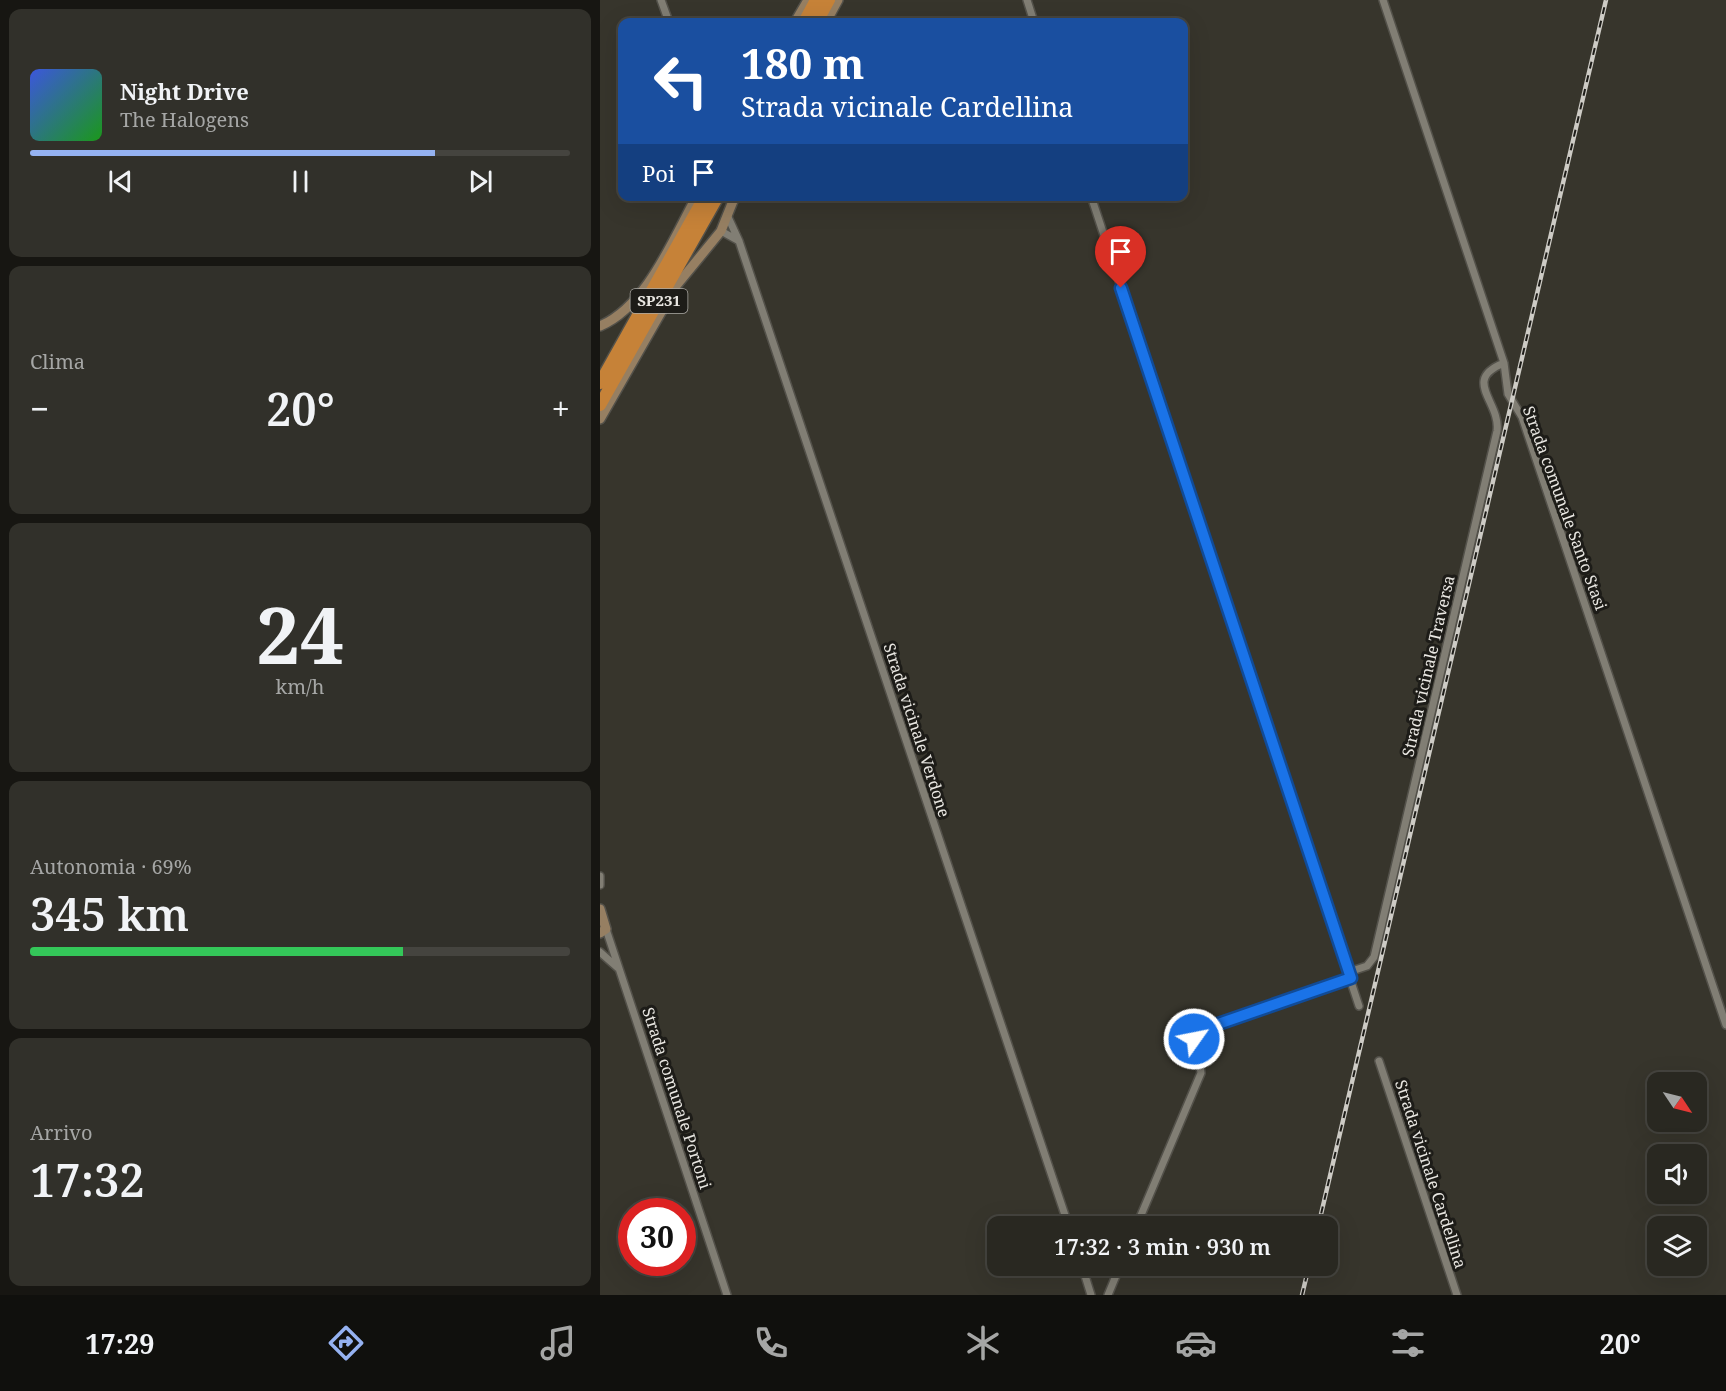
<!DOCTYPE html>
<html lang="it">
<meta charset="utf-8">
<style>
body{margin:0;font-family:"Noto Serif",serif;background:#31302a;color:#f1f3f6;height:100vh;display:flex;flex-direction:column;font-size:22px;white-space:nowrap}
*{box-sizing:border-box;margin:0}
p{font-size:20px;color:#a5a6a5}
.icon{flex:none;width:33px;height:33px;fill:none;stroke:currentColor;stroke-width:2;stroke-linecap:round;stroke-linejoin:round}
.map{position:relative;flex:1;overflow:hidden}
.sheet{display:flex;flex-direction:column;gap:9px;padding:9px;background:#171612;width:600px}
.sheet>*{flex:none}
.guide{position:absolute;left:18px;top:18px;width:570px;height:183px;border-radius:12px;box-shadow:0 6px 24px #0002,0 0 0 2px #45443f;background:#1a4fa0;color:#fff;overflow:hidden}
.needle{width:39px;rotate:125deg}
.controls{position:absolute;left:1047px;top:1072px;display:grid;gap:12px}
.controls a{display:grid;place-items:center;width:60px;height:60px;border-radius:12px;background:#292821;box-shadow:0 6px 24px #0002,0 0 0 2px #45443f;font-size:30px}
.speed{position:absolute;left:18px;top:1198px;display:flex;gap:12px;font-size:30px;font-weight:700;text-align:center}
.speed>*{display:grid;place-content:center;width:78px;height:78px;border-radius:50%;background:#292821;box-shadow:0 6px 24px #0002,0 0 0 2px #45443f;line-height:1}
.speed .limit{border:9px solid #d22;background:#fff;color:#111}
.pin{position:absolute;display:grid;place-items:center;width:51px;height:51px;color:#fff;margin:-62px -26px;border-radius:50% 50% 50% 0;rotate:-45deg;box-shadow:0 0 6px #0007}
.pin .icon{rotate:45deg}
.me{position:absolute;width:66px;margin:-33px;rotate:57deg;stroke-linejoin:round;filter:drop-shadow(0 0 4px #0008)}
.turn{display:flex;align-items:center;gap:21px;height:126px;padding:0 24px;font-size:27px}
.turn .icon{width:78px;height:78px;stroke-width:2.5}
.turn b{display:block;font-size:42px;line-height:51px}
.then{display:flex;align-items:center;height:57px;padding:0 24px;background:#0003;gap:12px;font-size:22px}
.big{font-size:45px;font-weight:600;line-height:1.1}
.sheet .widget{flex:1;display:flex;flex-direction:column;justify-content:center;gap:9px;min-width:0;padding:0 21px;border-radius:12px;background:#31302a}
.sheet .dial{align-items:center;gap:0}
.dial b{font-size:78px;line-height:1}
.song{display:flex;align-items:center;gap:18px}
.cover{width:72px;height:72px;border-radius:9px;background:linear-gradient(135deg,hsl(230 70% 55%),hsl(120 70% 35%))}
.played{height:6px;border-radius:3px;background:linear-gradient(90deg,#95b2f1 75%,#45443f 75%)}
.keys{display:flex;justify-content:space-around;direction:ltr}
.heat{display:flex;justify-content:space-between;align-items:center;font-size:33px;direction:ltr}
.charge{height:9px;border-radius:4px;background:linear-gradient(90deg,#34c759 69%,#45443f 0)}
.trip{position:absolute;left:387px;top:1216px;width:351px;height:60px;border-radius:12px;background:#292821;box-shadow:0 6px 24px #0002,0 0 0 2px #45443f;font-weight:600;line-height:60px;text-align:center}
.tabs{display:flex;height:96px;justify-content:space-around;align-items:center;background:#10100d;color:#a5a6a5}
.tabs .icon{width:42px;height:42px}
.tabs .selected{color:#95b2f1}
.tabs b{font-size:27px;color:#f1f3f6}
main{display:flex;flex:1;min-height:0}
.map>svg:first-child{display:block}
</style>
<main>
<section class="sheet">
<div class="widget">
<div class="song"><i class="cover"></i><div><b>Night Drive</b><p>The Halogens</p></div></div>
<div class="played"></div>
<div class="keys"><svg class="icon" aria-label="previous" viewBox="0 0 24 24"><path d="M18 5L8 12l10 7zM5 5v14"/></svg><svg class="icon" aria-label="pause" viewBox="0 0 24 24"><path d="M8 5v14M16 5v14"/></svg><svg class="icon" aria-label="next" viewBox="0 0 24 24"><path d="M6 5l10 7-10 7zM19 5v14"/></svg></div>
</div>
<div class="widget"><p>Clima</p>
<div class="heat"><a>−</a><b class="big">20°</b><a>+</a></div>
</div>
<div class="widget dial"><b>24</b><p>km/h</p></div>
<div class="widget"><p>Autonomia · 69%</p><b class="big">345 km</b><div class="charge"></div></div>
<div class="widget"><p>Arrivo</p><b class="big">17:32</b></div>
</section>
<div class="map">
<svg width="1126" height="1295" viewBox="0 0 1126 1295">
<rect width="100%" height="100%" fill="#37352c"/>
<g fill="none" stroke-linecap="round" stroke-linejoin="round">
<defs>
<path id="street" d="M 61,0 L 69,22
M 427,0 L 434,22
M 783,0 L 904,363 L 908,394 L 922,417 L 1126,1025
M 491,196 L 759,1006
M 128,217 L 139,241 L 469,1227
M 121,231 L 139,241
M 0,876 L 0,885
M 4,929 L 6,929 L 127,1295
M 0,952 L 18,968
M 749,972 L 767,966 L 774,957 L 897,431 C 901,402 861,380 904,363
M 779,1061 L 857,1295
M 536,1227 L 601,1073 L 595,1033 L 751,978
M 482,1266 L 491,1295
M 508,1295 L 520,1266"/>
<path id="secondary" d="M 195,22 L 208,0
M 226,22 L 238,0
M 0,326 C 47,306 73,239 97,196
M 0,419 L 76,286 L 121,231 L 135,196
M 0,909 L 6,929 L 0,933"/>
<path id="highway" d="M 204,22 L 216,0
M 217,22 L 229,0
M 0,383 L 105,196
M 0,405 L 118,196"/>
</defs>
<use href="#street" stroke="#53514a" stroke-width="10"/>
<use href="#secondary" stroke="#53514a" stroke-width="12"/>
<use href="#highway" stroke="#53514a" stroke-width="15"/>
<use href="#street" stroke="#817e74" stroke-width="7"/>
<use href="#secondary" stroke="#967f62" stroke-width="9"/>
<use href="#highway" stroke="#c68238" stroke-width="12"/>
<defs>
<path id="rail" d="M 718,1227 L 1006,0
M 702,1295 L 709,1266"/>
</defs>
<use href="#rail" stroke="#cdcbc5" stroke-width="4.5"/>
<use href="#rail" stroke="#1d1c18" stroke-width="2" stroke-dasharray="7" stroke-linecap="butt"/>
</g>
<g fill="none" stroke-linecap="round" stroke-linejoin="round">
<defs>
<path id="route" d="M 521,288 L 751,978 L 598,1031 L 594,1039"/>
</defs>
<use href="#route" stroke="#114b97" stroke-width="15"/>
<use href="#route" stroke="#1a73e8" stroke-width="10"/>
</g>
<g text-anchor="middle" stroke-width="6" stroke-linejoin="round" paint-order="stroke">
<rect fill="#1d1c18" stroke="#acaaa5" stroke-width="1.5" x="30.5" y="289" width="57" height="24" rx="4.5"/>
<g font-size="15" font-weight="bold" fill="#e9e7e2">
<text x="59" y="306">SP231</text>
</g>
<g font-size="16" fill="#e9e7e2" stroke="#1d1c18">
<text transform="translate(965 508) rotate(70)" y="6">Strada comunale Santo Stasi</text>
<text transform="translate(828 666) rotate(-77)" y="6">Strada vicinale Traversa</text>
<text transform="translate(317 730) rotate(72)" y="6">Strada vicinale Verdone</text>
<text transform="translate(77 1098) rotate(72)" y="6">Strada comunale Portoni</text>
<text transform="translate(831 1174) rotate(72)" y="6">Strada vicinale Cardellina</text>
</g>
</g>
</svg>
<div class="controls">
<a><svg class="needle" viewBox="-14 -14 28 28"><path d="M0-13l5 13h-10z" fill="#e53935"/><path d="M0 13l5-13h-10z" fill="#a5a6a5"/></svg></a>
<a><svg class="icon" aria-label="sound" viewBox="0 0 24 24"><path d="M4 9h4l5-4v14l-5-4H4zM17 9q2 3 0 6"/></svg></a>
<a><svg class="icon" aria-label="layers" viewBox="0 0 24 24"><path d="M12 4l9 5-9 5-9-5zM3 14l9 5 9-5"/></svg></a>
</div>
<div class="speed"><div class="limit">30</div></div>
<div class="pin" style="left:521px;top:288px;background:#d93025"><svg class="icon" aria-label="arrive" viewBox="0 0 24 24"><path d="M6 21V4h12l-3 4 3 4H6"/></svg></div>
<svg class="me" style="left:594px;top:1039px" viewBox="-20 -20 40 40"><circle r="17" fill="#1a73e8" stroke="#fff" stroke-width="3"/><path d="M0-11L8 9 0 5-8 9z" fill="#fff"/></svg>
<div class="trip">17:32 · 3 min · 930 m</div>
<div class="guide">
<div class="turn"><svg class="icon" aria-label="left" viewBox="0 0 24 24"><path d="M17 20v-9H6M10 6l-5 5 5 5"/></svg><div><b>180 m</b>Strada vicinale Cardellina</div></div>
<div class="then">Poi<svg class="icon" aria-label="arrive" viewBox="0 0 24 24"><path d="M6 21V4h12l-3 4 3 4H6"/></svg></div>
</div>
</div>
</main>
<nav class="tabs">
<b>17:29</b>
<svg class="icon selected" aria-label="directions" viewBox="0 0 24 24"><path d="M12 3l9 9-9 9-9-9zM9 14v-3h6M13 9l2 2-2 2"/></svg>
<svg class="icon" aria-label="music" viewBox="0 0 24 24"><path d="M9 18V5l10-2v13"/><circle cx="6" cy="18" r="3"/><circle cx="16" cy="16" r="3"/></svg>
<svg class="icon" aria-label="phone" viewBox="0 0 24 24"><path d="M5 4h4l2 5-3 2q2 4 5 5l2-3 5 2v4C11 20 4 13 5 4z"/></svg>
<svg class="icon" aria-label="climate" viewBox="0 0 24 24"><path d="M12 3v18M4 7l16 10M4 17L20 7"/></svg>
<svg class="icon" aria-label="car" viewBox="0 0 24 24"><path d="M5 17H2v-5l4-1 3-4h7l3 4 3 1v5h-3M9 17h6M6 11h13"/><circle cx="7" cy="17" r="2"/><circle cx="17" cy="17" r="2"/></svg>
<svg class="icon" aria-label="filters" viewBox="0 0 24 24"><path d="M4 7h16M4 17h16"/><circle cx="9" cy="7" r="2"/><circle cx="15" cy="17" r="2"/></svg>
<b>20°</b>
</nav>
